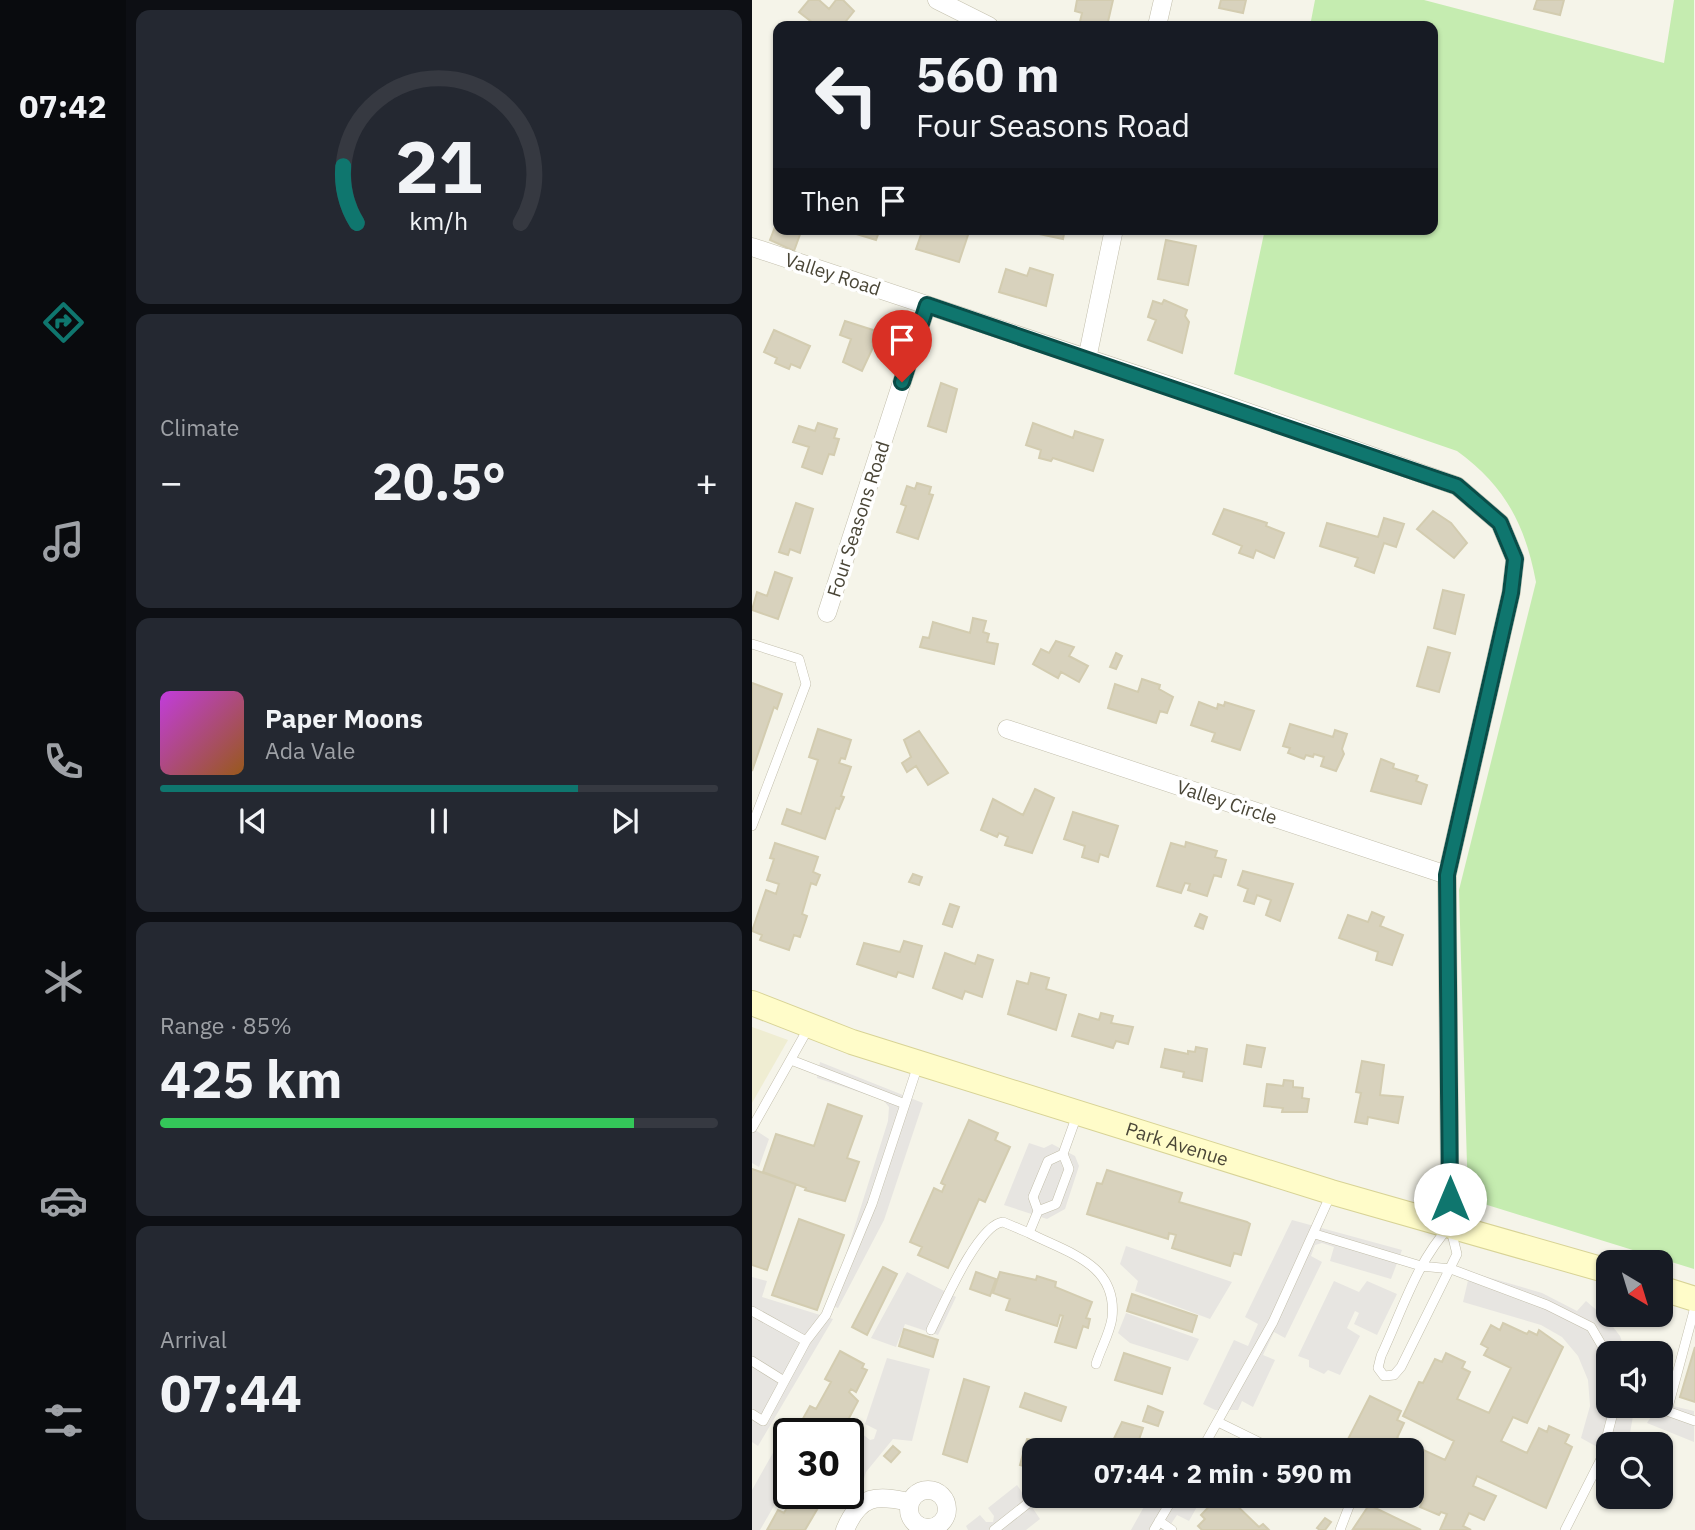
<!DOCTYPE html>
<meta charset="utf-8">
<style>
body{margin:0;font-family:"IBM Plex Sans",sans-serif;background:#242831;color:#f1f3f6;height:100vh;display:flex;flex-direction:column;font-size:26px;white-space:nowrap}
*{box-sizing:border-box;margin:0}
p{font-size:23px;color:#9ea1a6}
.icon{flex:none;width:38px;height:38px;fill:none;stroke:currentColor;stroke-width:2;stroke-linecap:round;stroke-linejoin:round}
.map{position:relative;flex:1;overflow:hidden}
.sheet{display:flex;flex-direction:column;gap:10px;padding:10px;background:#0d0f14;width:626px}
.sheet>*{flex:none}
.banner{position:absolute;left:21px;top:21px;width:665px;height:214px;border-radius:14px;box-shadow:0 2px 5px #0004;background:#171b24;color:#f1f3f6;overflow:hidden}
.needle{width:46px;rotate:142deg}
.tools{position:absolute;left:844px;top:1250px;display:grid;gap:14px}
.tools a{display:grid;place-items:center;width:77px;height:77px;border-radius:14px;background:#171b24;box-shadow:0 2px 5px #0004;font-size:35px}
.speed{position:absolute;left:21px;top:1418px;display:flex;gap:14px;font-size:35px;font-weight:700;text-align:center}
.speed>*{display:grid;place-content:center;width:91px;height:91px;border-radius:50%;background:#171b24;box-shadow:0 2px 5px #0004;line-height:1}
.speed .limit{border:4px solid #111;border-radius:10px;background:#fff;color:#111}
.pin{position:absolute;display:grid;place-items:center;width:60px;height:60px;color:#fff;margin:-72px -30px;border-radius:50% 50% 50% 0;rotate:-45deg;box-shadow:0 0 7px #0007}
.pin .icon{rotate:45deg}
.me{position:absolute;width:77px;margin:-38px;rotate:0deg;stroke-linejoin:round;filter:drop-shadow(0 0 5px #0008)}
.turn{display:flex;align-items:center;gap:24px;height:147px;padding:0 28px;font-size:32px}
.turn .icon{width:91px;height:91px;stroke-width:2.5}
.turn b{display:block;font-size:49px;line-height:60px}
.then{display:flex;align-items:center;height:66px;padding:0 28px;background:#0003;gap:14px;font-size:26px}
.big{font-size:52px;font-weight:700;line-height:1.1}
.sheet .card{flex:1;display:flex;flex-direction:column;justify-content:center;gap:10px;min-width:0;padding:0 24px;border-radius:14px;background:#242831}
.sheet .dial{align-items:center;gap:0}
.dial svg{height:182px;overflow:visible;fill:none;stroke:#363941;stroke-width:7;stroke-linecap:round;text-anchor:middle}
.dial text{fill:#f1f3f6;stroke:none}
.song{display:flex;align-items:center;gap:21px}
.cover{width:84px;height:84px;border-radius:10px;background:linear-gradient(135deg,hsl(290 70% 55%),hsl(30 70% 35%))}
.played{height:7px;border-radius:4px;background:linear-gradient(90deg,#0f766e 75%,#363941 75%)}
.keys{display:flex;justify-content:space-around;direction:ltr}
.heat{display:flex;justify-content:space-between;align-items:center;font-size:38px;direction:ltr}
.charge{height:10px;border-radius:5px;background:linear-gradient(90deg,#34c759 85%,#363941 0)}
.trip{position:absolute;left:270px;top:1438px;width:402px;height:70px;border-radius:14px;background:#171b24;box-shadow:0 2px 5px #0004;font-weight:700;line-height:70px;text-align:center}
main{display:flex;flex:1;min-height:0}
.dock{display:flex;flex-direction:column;width:126px;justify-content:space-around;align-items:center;background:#090b0e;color:#9ea1a6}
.dock .icon{width:49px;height:49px}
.dock .selected{color:#0f766e}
.dock b{font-size:32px;color:#f1f3f6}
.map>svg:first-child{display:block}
</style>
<main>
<nav class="dock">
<b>07:42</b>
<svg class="icon selected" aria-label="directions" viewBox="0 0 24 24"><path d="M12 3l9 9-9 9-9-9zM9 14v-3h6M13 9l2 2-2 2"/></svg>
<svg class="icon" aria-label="music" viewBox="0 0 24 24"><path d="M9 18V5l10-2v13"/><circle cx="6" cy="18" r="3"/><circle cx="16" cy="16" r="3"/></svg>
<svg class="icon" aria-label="phone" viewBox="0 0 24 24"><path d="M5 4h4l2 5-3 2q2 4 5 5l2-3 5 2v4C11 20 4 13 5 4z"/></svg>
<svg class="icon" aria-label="climate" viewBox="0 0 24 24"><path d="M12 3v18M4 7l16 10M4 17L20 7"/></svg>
<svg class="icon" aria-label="car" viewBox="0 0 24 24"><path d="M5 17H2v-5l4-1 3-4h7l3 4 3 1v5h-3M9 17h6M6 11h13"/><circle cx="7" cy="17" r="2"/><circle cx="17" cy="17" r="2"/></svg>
<svg class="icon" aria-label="filters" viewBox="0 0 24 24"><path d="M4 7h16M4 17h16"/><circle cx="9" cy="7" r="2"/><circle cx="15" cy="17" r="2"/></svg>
</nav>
<section class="sheet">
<div class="card dial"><svg viewBox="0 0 100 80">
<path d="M14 69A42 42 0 1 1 86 69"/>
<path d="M14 69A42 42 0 0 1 8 44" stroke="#0f766e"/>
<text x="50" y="56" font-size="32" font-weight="700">21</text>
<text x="50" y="72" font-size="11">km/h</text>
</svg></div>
<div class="card"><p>Climate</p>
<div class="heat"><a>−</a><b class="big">20.5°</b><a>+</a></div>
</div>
<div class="card">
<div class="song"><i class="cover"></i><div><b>Paper Moons</b><p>Ada Vale</p></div></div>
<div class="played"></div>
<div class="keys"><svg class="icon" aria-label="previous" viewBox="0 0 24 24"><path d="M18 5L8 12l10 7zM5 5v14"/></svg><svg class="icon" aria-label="pause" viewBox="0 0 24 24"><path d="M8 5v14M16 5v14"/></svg><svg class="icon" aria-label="next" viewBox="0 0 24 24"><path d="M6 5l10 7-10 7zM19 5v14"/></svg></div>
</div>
<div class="card"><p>Range · 85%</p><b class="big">425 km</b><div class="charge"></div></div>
<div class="card"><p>Arrival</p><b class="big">07:44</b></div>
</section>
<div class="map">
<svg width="943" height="1530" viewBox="0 0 943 1530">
<rect width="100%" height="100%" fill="#f5f4e9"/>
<path fill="#efedd2" d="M 0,1027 L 36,1040 L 0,1103 Z"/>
<path fill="#c5ecb0" d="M 563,0 L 672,0 L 912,63 L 922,0 L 942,0 L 942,1269 L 716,1199 L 707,890 L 784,582 C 773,524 753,486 705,451 L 482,374 L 513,229 L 681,229 L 681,26 L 558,26 Z"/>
<path fill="#e7e5e1" d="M 68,1062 L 171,1103 L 132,1220 L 86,1308 L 78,1305 L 136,1121 L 137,1107 L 131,1100 L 65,1078 Z
M 0,1128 L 17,1139 L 7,1167 L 0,1163 Z
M 277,1143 L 292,1148 L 300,1144 L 323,1156 L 327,1166 L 313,1209 L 295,1219 L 252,1205 Z
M 540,1220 L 650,1250 L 639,1279 L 578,1261 L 582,1247 L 570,1243 L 563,1245 L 559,1256 L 570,1262 L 533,1338 L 522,1332 L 511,1355 L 523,1360 L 501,1407 L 490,1401 L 486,1410 L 463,1410 L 451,1404 L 482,1340 L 496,1346 L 506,1324 L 493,1317 Z
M 374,1246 L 480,1282 L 458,1319 L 383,1291 L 386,1281 L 368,1264 Z
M 155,1272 L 204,1297 L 186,1335 L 153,1324 L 144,1347 L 119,1338 Z
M 718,1272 L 790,1293 L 825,1311 L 834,1301 L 855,1319 L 868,1336 L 874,1353 L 856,1353 L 856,1405 L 883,1405 L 876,1444 L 856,1444 L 856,1453 L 829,1438 L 838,1406 L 836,1380 L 826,1356 L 810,1337 L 789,1325 L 711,1302 Z
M 0,1277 L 15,1281 L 10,1297 L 81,1319 L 6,1446 L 0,1442 Z
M 582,1281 L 607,1292 L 615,1281 L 645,1294 L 625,1335 L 602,1324 L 607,1313 L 603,1311 L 595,1328 L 608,1336 L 588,1375 L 576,1370 L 572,1374 L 557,1367 L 557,1360 L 546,1356 Z
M 374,1313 L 447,1339 L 436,1361 L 378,1343 L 366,1333 Z
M 135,1358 L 178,1369 L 160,1441 L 141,1439 L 114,1472 L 111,1482 L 96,1492 L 96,1448 L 109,1433 L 118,1440 L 122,1439 L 125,1430 L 113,1424 Z
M 908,1403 L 942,1411 L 942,1442 L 895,1423 Z
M 22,1451 L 34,1456 L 37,1451 L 37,1480 L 8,1530 L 0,1530 L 0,1490 Z
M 265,1485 L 288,1519 L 274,1530 L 216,1530 L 214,1526 L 228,1515 L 234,1522 L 241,1522 L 242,1516 L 236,1508 Z
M 398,1496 L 451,1496 L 437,1521 L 425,1515 L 415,1530 L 379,1530 Z"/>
<path fill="#d8d2bd" stroke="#d3ccb0" stroke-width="2" d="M 57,0 L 67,0 L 77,9 L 84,0 L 91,0 L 102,11 L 90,26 L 65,26 L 47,12 Z
M 325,0 L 361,0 L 355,26 L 327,26 L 330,13 L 323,11 Z
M 469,0 L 494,0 L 491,13 L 467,8 Z
M 785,0 L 812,0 L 808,15 L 782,9 Z
M 26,219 L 26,229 L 50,229 L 42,251 L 18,240 Z
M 88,229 L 128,229 L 124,240 Z
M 171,229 L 190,229 L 204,234 L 206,229 L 218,229 L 207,262 L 164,249 Z
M 288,229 L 313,229 L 311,239 L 287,234 Z
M 414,240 L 444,246 L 436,285 L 406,279 Z
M 278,268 L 301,275 L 294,306 L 247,292 L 254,269 L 275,276 Z
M 412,300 L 435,310 L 433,316 L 437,322 L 430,353 L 396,340 L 404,320 L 396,317 L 401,301 L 410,304 Z
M 93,321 L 124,331 L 120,342 L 123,343 L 110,371 L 91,362 L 99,339 L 88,335 Z
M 22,330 L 58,346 L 48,368 L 39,364 L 37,369 L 23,363 L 25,358 L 12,352 Z
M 189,383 L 205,389 L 194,432 L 176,426 Z
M 66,423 L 85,429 L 82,438 L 87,439 L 82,455 L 77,454 L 70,474 L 50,467 L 57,447 L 41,442 L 47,426 L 63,431 Z
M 281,423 L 321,438 L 323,431 L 351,440 L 341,471 L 301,458 L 299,461 L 287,458 L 289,450 L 274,445 Z
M 165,483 L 179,487 L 177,494 L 181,495 L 166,539 L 145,532 L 154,506 L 149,504 L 155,486 L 163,489 Z
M 44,503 L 61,509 L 48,553 L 38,549 L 36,555 L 27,552 Z
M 472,509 L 515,523 L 514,526 L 532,533 L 522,558 L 504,550 L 501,558 L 487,553 L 490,546 L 461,534 Z
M 681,511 L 699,523 L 715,543 L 702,558 L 665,529 Z
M 632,518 L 652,524 L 644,547 L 632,543 L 622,573 L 603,566 L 606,558 L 568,546 L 575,523 L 626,537 Z
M 23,572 L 40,578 L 26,619 L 0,610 L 5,592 L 15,596 Z
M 691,590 L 712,595 L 703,634 L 682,628 Z
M 221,618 L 234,621 L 231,632 L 237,634 L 235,642 L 246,644 L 242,664 L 168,647 L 171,637 L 177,638 L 181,622 L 218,633 Z
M 304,641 L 322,647 L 317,656 L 336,666 L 327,682 L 309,672 L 306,678 L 281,664 L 289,649 L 297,653 Z
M 676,647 L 698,653 L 687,692 L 665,686 Z
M 364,653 L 370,656 L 364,669 L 358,667 Z
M 390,679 L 408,685 L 407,689 L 421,697 L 415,713 L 408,711 L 404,723 L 356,708 L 363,684 L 386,692 Z
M 0,683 L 30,694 L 25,709 L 22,707 L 0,771 Z
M 447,702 L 465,709 L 466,704 L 472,706 L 473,702 L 502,711 L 488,750 L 460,741 L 463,733 L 439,725 Z
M 538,724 L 581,737 L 583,730 L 595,734 L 590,749 L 592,754 L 584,771 L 569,766 L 572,757 L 562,754 L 561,757 L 554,755 L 552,759 L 536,753 L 538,748 L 531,746 Z
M 66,729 L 99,740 L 93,759 L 89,758 L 87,763 L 99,767 L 89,796 L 92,797 L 87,809 L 84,808 L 73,839 L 30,824 L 35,809 L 49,814 L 66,760 L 57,757 Z
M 167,731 L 196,773 L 176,785 L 164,766 L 155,772 L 150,763 L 159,757 L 152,740 Z
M 629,759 L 642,764 L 641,768 L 666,776 L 664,781 L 675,785 L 669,804 L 619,791 Z
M 283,789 L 302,798 L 280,853 L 253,845 L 256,837 L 247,833 L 245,837 L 229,830 L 241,799 L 271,815 Z
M 321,812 L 366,826 L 356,857 L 348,854 L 346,862 L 330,857 L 333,846 L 312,839 Z
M 434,842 L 465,851 L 463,857 L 474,860 L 469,877 L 462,875 L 455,896 L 436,890 L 438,884 L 433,883 L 429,893 L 405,886 L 419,843 L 433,847 Z
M 23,843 L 66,857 L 61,872 L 68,875 L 64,885 L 59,883 L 50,914 L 55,916 L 48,937 L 42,935 L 37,950 L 8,940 L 10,935 L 0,931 L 14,890 L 24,894 L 27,884 L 15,880 L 22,859 L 18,858 Z
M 491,871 L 541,884 L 528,921 L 514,915 L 519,900 L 505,895 L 502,904 L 492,901 L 496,889 L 486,885 Z
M 161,874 L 170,877 L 167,885 L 157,882 Z
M 198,904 L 207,907 L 200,927 L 191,924 Z
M 620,912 L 632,917 L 628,926 L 651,935 L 640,965 L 624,960 L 626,952 L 587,938 L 596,915 L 616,922 Z
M 448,914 L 455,917 L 451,929 L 443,926 Z
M 152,941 L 170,946 L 161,977 L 146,972 L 144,977 L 105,964 L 112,943 L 148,952 Z
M 193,953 L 223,964 L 226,955 L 241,960 L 230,997 L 213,991 L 210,999 L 181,988 Z
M 279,973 L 297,978 L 294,989 L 314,995 L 304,1030 L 256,1014 L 265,981 L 276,984 Z
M 349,1013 L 361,1016 L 359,1023 L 381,1027 L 376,1044 L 364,1041 L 361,1048 L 320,1036 L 327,1014 L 347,1020 Z
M 495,1045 L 513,1048 L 509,1067 L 492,1064 Z
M 444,1047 L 455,1049 L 450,1081 L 431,1077 L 432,1072 L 409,1067 L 413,1049 L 436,1054 L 436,1051 L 443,1052 Z
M 610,1061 L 632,1065 L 628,1095 L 651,1097 L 646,1123 L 616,1117 L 615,1124 L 603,1122 L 609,1093 L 604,1092 Z
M 532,1080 L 541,1081 L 541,1087 L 551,1088 L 550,1098 L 557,1099 L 555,1112 L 530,1112 L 531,1108 L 512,1106 L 515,1084 L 531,1086 Z
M 76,1104 L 110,1116 L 95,1158 L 107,1162 L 93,1201 L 53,1190 L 54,1188 L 11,1172 L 24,1134 L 62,1146 Z
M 217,1120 L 246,1133 L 243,1140 L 258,1147 L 233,1202 L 227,1199 L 196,1268 L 166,1255 L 170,1247 L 158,1242 L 182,1188 L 190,1192 L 193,1185 L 189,1183 Z
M 0,1169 L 44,1184 L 15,1270 L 0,1265 Z
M 355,1170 L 430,1193 L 427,1202 L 495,1222 L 498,1224 L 489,1255 L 482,1253 L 478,1266 L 420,1248 L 424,1235 L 417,1233 L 416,1239 L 335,1214 L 345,1183 L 350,1184 Z
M 47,1219 L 92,1235 L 65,1310 L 20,1295 Z
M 131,1267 L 145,1274 L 115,1335 L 100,1327 Z
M 224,1272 L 244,1279 L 238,1296 L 218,1289 Z
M 248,1272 L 284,1280 L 285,1276 L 304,1282 L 303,1287 L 340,1302 L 334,1318 L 338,1319 L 336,1328 L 331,1326 L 324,1348 L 303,1342 L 311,1316 L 308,1315 L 305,1326 L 254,1310 L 258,1299 L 241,1293 Z
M 380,1294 L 445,1316 L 440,1332 L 375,1311 Z
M 751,1323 L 775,1334 L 777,1331 L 785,1335 L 787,1330 L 811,1347 L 775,1423 L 761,1417 L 749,1441 L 775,1453 L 787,1428 L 795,1432 L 797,1426 L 817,1435 L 813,1443 L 820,1447 L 794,1508 L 725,1476 L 721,1486 L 744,1496 L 732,1520 L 717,1513 L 711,1526 L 719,1530 L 688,1530 L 695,1514 L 689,1512 L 687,1515 L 668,1507 L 671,1501 L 660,1496 L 660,1451 L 590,1451 L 618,1396 L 649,1411 L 645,1420 L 652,1423 L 645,1438 L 693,1460 L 702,1441 L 651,1416 L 667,1382 L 671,1383 L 683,1359 L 690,1362 L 694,1353 L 713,1362 L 710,1368 L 718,1372 L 705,1399 L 737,1413 L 759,1368 L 732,1355 L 736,1348 L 729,1344 L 739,1325 L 748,1330 Z
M 152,1329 L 186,1340 L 181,1357 L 147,1346 Z
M 943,1347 L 943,1402 L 928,1397 Z
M 88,1351 L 112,1364 L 110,1368 L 115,1370 L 104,1392 L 99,1389 L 97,1392 L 106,1401 L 95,1422 L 81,1420 L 80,1423 L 85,1426 L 81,1433 L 43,1433 L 58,1406 L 64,1409 L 79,1382 L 73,1379 Z
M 372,1353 L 418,1368 L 410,1394 L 363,1380 Z
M 212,1379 L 237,1387 L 215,1462 L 191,1454 Z
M 273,1393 L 314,1407 L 309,1421 L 268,1407 Z
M 396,1406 L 411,1412 L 406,1426 L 391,1421 Z
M 370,1422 L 391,1428 L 383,1451 L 356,1451 Z
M 275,1439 L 288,1441 L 315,1451 L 282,1451 L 282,1469 L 268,1465 Z
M 141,1446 L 148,1452 L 139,1462 L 132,1456 Z
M 37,1491 L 73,1496 L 53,1530 L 15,1530 L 26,1510 L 32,1513 L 36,1506 L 31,1503 Z
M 467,1496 L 475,1496 L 507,1527 L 511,1524 L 517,1530 L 450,1530 L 446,1526 L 453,1519 L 449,1515 Z
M 617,1505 L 669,1530 L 601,1529 Z
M 573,1518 L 579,1522 L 573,1530 L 568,1530 L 565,1528 Z"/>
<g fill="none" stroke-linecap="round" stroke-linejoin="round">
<defs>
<path id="service" d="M 0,644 L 47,659 L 54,684 L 0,826
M 39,1060 L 153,1104
M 0,1128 L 57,1027
M 286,1211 L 304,1204 L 317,1169 L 311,1154
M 698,1226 L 705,1254 L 649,1367 L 642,1375 L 632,1376 L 626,1368 L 629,1356 C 650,1311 664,1263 698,1226 Z
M 277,1233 C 316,1253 366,1264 360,1318 C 358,1333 348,1350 344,1364
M 563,1234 L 669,1266 L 699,1269 L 795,1305 L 839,1327 L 856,1356
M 943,1307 L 915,1411 L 943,1421
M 0,1311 L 54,1341 L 74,1315 L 120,1204 L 166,1065
M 179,1330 C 190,1308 226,1224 251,1222 L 277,1233 L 286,1211 L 281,1197 L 296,1161 L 311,1154 L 325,1115
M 0,1361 L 32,1381
M 0,1414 L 11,1421 L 54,1341
M 466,1422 L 525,1451
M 449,1451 L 521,1322 L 579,1194
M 407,1521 L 420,1530
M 187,1526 L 190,1530
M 242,1530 L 275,1504
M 402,1530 L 422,1496
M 588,1530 L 601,1496
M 813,1530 L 849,1459 L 863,1405"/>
<path id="minor" d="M 185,0 L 237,26
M 405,26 L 411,0
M 0,247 L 458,399 L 705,486 L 748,523 L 763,559 L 759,593 L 695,875 L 698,1226
M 335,359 L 362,229
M 75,613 L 175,305
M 255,729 L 695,875
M157 1509a19 19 0 1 1 38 0a19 19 0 1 1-38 0Z
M 93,1530 C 108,1494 124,1495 158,1502"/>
<g id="secondary">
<path id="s1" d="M 0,1003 L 100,1042 L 167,1063 L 579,1192 L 856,1271"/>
<path d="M 908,1288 L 943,1299"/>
</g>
</defs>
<use href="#service" stroke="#c2beab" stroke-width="10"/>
<use href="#minor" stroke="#c2beab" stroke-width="19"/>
<use href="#secondary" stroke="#d8d396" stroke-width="26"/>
<use href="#service" stroke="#fff" stroke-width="9"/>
<use href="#minor" stroke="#fff" stroke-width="18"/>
<use href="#secondary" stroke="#fffcc9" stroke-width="24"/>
</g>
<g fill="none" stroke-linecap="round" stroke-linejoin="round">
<defs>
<path id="route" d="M 150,382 L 175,305 L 705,486 L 748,523 L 763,559 L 759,593 L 695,875 L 698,1199"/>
</defs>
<use href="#route" stroke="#0a4d48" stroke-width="18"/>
<use href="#route" stroke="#0f766e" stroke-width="12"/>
</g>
<g text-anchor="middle" stroke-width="7" stroke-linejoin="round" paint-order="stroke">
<g font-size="19" fill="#4a4637" stroke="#fff">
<text transform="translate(81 274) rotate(18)" y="7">Valley Road</text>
<text transform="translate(106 519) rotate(-72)" y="7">Four Seasons Road</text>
<text transform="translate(475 802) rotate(18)" y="7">Valley Circle</text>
<text dy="7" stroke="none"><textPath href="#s1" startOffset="448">Park Avenue</textPath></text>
</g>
</g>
</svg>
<div class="tools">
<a><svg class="needle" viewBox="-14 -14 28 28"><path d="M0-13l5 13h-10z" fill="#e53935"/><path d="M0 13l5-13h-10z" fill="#9ea1a6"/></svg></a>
<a><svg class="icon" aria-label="sound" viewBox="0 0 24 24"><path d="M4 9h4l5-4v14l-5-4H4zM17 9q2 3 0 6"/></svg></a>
<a><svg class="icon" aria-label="search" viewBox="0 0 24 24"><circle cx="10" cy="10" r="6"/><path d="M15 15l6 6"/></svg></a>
</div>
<div class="speed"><div class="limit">30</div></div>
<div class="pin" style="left:150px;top:382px;background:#d93025"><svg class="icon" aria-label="arrive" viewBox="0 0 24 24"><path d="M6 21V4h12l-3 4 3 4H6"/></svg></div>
<svg class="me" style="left:698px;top:1199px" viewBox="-20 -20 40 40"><circle r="19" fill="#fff"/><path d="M0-13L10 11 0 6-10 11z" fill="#0f766e"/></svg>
<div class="trip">07:44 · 2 min · 590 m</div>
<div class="banner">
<div class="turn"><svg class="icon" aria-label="left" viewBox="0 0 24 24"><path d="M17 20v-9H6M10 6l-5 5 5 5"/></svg><div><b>560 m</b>Four Seasons Road</div></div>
<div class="then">Then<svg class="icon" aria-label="arrive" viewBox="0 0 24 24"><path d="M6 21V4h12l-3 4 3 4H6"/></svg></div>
</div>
</div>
</main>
